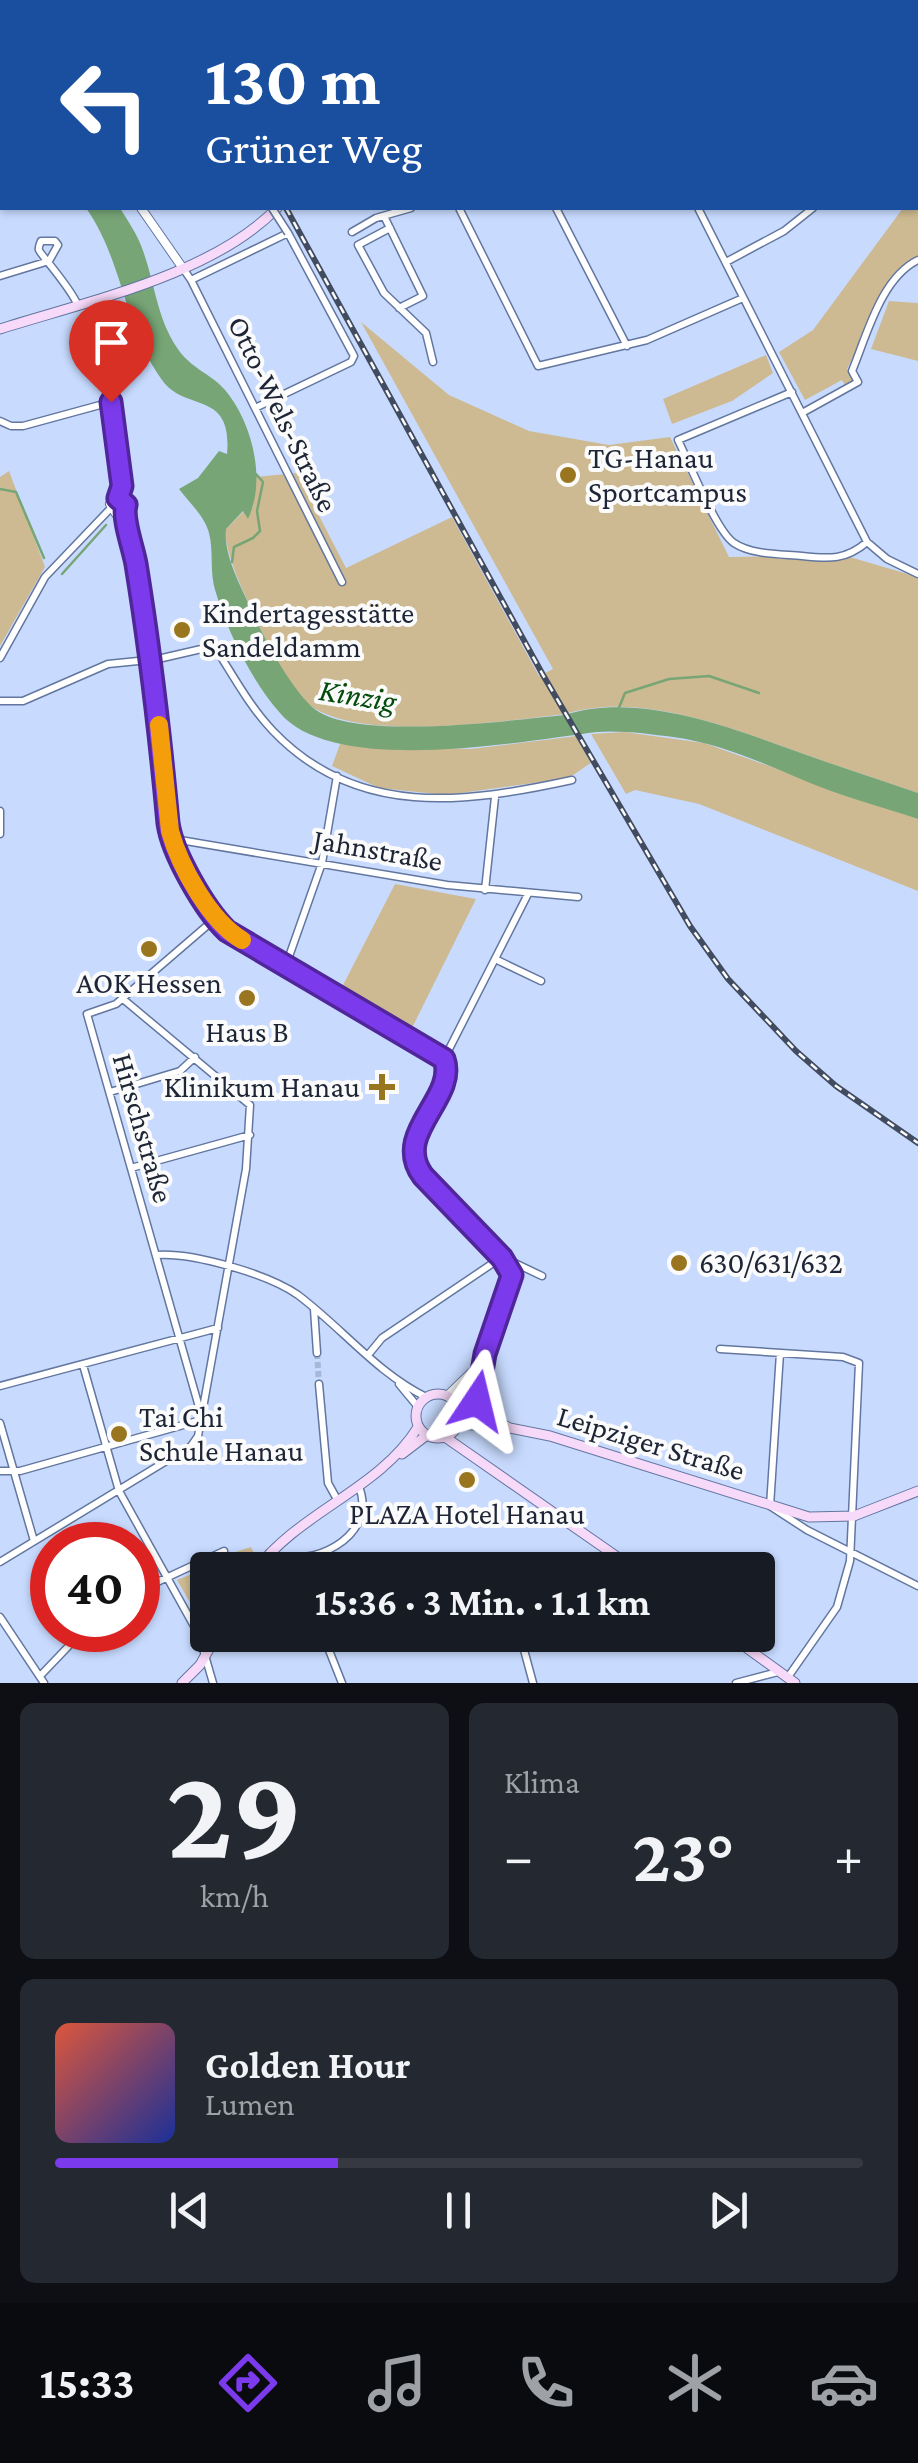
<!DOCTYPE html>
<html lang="de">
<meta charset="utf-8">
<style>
body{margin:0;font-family:"Crimson Pro",serif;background:#242831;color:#f1f3f6;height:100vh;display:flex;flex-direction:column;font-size:38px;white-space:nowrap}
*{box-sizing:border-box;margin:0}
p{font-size:32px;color:#9ea1a6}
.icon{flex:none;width:55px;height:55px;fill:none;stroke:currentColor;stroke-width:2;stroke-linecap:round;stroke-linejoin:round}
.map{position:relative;height:1683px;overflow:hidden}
.panel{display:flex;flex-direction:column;gap:20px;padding:20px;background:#0d0f14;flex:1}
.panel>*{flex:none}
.top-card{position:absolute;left:0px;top:0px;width:920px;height:210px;box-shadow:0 2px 8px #0004;background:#1a4fa0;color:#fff;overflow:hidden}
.speed{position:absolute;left:30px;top:1522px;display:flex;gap:20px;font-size:50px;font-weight:700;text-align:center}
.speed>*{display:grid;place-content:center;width:130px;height:130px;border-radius:50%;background:#171b24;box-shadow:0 2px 8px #0004;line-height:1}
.speed .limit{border:15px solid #d22;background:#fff;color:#111}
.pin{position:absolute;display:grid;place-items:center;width:85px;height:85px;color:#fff;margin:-102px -42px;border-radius:50% 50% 50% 0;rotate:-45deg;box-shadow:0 0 10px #0007}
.pin .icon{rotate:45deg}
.me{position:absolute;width:110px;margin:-55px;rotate:10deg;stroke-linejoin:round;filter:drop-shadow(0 0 8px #0008)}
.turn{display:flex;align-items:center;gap:35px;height:210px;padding:0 40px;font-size:45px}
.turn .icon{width:130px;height:130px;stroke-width:2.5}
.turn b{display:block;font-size:70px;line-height:85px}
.big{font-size:75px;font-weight:700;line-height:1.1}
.panel .card{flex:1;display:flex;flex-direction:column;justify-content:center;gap:15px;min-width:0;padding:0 35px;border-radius:15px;background:#242831}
.panel .dial{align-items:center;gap:0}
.dial b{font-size:130px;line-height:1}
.song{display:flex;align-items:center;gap:30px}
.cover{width:120px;height:120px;border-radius:15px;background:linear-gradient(135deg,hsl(10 70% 55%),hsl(230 70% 35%))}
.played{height:10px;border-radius:5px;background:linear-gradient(90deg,#7c3aed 35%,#363941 35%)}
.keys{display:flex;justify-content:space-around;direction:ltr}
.heat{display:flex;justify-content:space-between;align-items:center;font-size:55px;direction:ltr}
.panel .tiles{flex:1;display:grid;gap:20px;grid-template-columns:1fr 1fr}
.card:last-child{grid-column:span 2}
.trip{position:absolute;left:190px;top:1552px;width:585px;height:100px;border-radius:10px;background:#171b24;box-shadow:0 2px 8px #0004;font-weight:700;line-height:100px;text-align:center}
.dock{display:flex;height:160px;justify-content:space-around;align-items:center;background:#090b0e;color:#9ea1a6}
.dock .icon{width:70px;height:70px}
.dock .current{color:#7c3aed}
.dock b{font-size:45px;color:#f1f3f6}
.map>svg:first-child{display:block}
</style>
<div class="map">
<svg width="918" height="1683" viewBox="0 0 918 1683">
<rect width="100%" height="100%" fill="#c8dbff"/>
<path fill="#ceba92" d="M 918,186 L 918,257 L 891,277 L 847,369 L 853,381 L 845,385 L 842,380 L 805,400 L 779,352 L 813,330 L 903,208 L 918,208 Z
M 889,301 L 918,303 L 918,361 L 871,349 Z
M 361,322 L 449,395 L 529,431 L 609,445 L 670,437 L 729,557 L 843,555 L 918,577 L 918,793 C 884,781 849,770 815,758 C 741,732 643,690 565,714 C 504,721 356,744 307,703 C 292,690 263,637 255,617 C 243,590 227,560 225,530 L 244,511 L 248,518 L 253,506 L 255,477 L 297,473 L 346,568 L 452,517 L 539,676 L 553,669 Z
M 766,355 L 773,373 L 732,401 L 672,424 L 663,399 Z
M 9,471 L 45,567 L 0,646 L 0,477 Z
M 624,732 L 704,743 L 918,819 L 918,891 L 699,804 L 635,790 L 626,794 L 591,734 Z
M 577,736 L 592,762 L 569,778 L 446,795 L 379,788 L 332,766 L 340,744 L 471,749 Z
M 395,884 L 476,899 L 411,1030 L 341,989 Z
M 251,1547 L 254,1553 L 241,1570 L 208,1570 L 206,1630 L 177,1580 L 208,1567 L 207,1561 Z"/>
<path fill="#77a576" d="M 86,208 L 120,208 C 128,221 137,234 142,248 C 153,277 156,309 170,336 C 188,372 211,370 229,395 C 253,427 266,481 248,519 L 243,511 L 226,529 C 223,556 243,590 254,615 C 264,639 295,695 316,710 C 359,741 511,720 565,715 C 643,690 741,732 815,758 C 849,770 884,781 918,793 L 918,819 C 880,806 840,796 803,780 C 761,762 718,743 673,737 C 649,734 622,730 597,732 C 523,741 334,777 280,713 C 252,681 228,633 216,593 C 209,573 214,552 209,533 C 205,517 189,502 179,489 L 198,478 L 219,451 L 227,454 C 233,389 185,413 162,380 C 123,325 123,260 86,208 Z"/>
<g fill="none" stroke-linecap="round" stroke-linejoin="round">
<path stroke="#77a576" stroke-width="2.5" d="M 0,489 L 16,492 L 44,558
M 232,562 L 234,547 L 253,538 L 260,531 L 257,511 L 263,482 L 256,474 L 255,477
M 62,574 L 106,525
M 618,710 L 625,693 L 669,679 L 709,676 L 759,693"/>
<path stroke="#a6b7d7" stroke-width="6" stroke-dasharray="6 3" stroke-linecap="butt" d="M 317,1353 L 319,1384"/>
<defs>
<path id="minor" d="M 246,0 L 247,2
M 343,0 L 344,2
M 571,0 L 572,2
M 706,0 L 708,2
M 827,0 L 829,2
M 913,0 L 915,2
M 918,8 L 918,9
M 918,162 L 918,159
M 0,185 L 2,185
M 459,208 L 538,366 L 647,340 L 743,298
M 556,208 L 627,346
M 698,208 L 867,542 L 887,559 L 918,574
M 384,216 L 423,296 L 399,308
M 390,228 L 358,245 L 384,293 L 426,333 L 433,362
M 352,232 L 376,218 L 411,208
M 726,262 L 784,231 L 813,208
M 182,267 L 191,280 L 342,582
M 0,276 L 49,261 L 58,245 L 55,241 L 41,241 C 40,244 38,247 39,250 C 40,254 72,289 78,306
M 191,280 L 288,233 L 354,356 L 351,362 L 255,408
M 792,392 L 678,440 C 689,462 716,531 734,543 C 752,555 781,554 802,556 C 830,559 846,560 867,542
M 802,413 L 858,382 L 852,371 C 867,335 881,278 918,260
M 0,421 L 11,426 L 23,426 L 111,402
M 0,658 L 45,577 L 110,509
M 0,701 L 23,701 L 108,664 L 158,659 L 210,647 L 216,649 C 234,677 250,707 273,731 C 357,819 466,803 572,780
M 0,811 L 0,834
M 174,839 L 447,885 L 578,897
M 485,890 L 495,797
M 495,959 L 541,981
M 286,965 L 322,863 L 337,776
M 444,1059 L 528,894
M 110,1092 L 180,1071 L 195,1057
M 131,1168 L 250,1135
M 156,1255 C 192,1252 268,1274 298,1295 C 342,1328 377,1373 426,1397
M 314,1309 L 317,1353
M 720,1349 L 843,1357 L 859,1363 L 850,1561 L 837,1607 L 788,1677
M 780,1353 L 770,1506 L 807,1530 L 918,1586
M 368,1355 L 382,1338 L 502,1257 L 542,1276
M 83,1365 L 119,1491 L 199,1635 L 213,1683
M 319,1384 L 328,1483 L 338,1501
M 399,1384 L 418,1407
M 0,1386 L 218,1328
M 201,1414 L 87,1014 L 116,1004 L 216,918
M 0,1423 L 34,1541
M 0,1471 L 20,1471 L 201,1420
M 269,1553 C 309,1571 379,1537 359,1487
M 294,1559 L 298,1570
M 0,1562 L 191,1446 L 198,1436 L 246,1169 L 250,1105 L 123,999
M 138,1591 L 224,1551
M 0,1617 L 44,1683
M 323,1635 L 342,1683
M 520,1635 L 533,1683
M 381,1644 L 403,1635
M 40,1676 L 84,1630
M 736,1683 L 778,1672"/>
<path id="tertiary" d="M 0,27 L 2,30
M 141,208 L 182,267
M 96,301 L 122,486 L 118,498 L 110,504 L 116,514 L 126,508 L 124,500 L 118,498
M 123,512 L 132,538 L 151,653 L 170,831 L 182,862 L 216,918 L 227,931 L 437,1053 L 445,1061 L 446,1074 L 412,1148 L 414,1161 L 423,1176 L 502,1257 L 512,1275 L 488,1348 L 456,1403
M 483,1363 C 476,1400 469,1410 507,1426
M 447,1396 L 473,1371"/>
<path id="secondary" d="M 542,2 L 547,0
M 561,2 L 566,0
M 0,329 C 88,301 212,275 277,208
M416 1416a22 22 0 1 1 44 0a22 22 0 1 1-44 0Z
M 459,1410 L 466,1415 L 488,1421
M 458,1424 L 505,1427 L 550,1436 L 809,1517 L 854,1516 L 918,1491
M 445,1437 L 636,1570
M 402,1454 L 427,1435
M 256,1570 C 299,1512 380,1489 418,1427
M 729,1635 L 795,1683
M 182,1683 L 200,1665 L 217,1635"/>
</defs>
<use href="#minor" stroke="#62769f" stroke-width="9"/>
<use href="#tertiary" stroke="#62769f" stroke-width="10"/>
<use href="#secondary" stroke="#62769f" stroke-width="11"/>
<use href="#minor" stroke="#fff" stroke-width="6"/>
<use href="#tertiary" stroke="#fff" stroke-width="8"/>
<use href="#secondary" stroke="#f7d9f9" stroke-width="9"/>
<defs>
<path id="rail" d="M 169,0 L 171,2
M 286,208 L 543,675 L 690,926 L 728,979 L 796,1051 L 836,1086 L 918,1143"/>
</defs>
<use href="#rail" stroke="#424c61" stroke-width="6"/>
<use href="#rail" stroke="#fbfbfb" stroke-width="2.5" stroke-dasharray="8" stroke-linecap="butt"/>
<defs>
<path id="minor-bridge" d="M 272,208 L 288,233"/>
</defs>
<use href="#minor-bridge" stroke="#62769f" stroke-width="9" stroke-linecap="butt"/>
<use href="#minor-bridge" stroke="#fff" stroke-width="6"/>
</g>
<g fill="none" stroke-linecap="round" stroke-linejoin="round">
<defs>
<path id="route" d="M 111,402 L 122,486 L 118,498 L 126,505 C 122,519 133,547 136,564 C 150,650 160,736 168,823 C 172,853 205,910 227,931 L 444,1059 C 458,1098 391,1133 423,1176 L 502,1258 L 512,1275 L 485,1354 L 477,1401"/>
</defs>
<use href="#route" stroke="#51269a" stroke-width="25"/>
<use href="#route" stroke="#7c3aed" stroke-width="18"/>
<path stroke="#f59e0b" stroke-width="18" d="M 159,725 L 170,831 C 180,867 210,921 242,940"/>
</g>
<g fill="#99751f" stroke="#fbfbfb" stroke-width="4">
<circle cx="568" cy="475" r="10"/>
<circle cx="182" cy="630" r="10"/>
<circle cx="149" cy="949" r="10"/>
<circle cx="247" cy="998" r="10"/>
<path d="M377 1072h10v10h10v10h-10v10h-10v-10h-10v-10h10z"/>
<circle cx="679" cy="1263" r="10"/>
<circle cx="119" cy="1434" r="10"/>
<circle cx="467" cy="1480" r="10"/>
</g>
<g text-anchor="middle" stroke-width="8" stroke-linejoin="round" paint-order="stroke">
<g font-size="30" fill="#1d2536" stroke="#fbfbfb">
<text transform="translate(283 414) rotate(64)" y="10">Otto-Wels-Straße</text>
<text transform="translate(378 850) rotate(10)" y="10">Jahnstraße</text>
<text transform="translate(143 1128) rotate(74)" y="10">Hirschstraße</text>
<text transform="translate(651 1443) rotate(17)" y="10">Leipziger Straße</text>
</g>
<g font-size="30" fill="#1d2536" stroke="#fbfbfb" text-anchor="start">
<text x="588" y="468">TG-Hanau<tspan x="588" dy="34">Sportcampus</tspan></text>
<text x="202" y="623">Kindertagesstätte<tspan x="202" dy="34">Sandeldamm</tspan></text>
<text x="149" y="993" text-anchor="middle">AOK Hessen</text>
<text x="247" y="1042" text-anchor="middle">Haus B</text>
<text x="360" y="1097" text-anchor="end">Klinikum Hanau</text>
<text x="699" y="1273">630/631/632</text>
<text x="139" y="1427">Tai Chi<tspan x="139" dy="34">Schule Hanau</tspan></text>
<text x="467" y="1524" text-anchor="middle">PLAZA Hotel Hanau</text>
</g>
<g font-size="32" font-style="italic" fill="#024b0b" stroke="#fbfbfb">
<text transform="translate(358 695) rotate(9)" y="11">Kinzig</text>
</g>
</g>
</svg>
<div class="speed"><div class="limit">40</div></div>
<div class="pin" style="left:111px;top:402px;background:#d93025"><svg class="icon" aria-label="arrive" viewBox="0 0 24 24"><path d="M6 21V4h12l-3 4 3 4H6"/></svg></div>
<svg class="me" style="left:477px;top:1401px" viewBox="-20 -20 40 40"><path d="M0-17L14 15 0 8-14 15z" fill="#7c3aed" stroke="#fff" stroke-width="4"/></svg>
<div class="trip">15:36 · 3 Min. · 1.1 km</div>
<div class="top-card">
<div class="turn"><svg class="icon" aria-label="left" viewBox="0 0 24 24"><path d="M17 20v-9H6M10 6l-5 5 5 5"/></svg><div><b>130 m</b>Grüner Weg</div></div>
</div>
</div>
<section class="panel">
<div class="tiles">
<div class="card dial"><b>29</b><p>km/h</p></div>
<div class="card"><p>Klima</p>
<div class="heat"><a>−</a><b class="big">23°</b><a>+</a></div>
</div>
<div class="card">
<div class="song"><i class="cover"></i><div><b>Golden Hour</b><p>Lumen</p></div></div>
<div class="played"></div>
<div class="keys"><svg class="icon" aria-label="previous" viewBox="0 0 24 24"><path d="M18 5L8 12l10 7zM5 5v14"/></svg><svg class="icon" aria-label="pause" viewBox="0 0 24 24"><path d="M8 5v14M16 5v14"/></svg><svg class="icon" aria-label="next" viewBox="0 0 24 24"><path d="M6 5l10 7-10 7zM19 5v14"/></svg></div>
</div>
</div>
</section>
<nav class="dock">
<b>15:33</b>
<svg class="icon current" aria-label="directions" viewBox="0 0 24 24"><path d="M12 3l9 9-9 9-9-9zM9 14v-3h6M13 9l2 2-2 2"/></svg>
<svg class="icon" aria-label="music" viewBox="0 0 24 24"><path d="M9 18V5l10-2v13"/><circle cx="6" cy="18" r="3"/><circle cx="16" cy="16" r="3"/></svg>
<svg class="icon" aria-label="phone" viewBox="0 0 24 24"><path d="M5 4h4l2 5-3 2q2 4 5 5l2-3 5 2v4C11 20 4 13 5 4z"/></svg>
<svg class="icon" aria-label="climate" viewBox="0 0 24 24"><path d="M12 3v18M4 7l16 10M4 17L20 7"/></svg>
<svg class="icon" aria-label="car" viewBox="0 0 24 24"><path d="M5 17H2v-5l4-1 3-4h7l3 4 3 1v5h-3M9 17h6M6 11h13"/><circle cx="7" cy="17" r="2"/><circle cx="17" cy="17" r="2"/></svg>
</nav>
